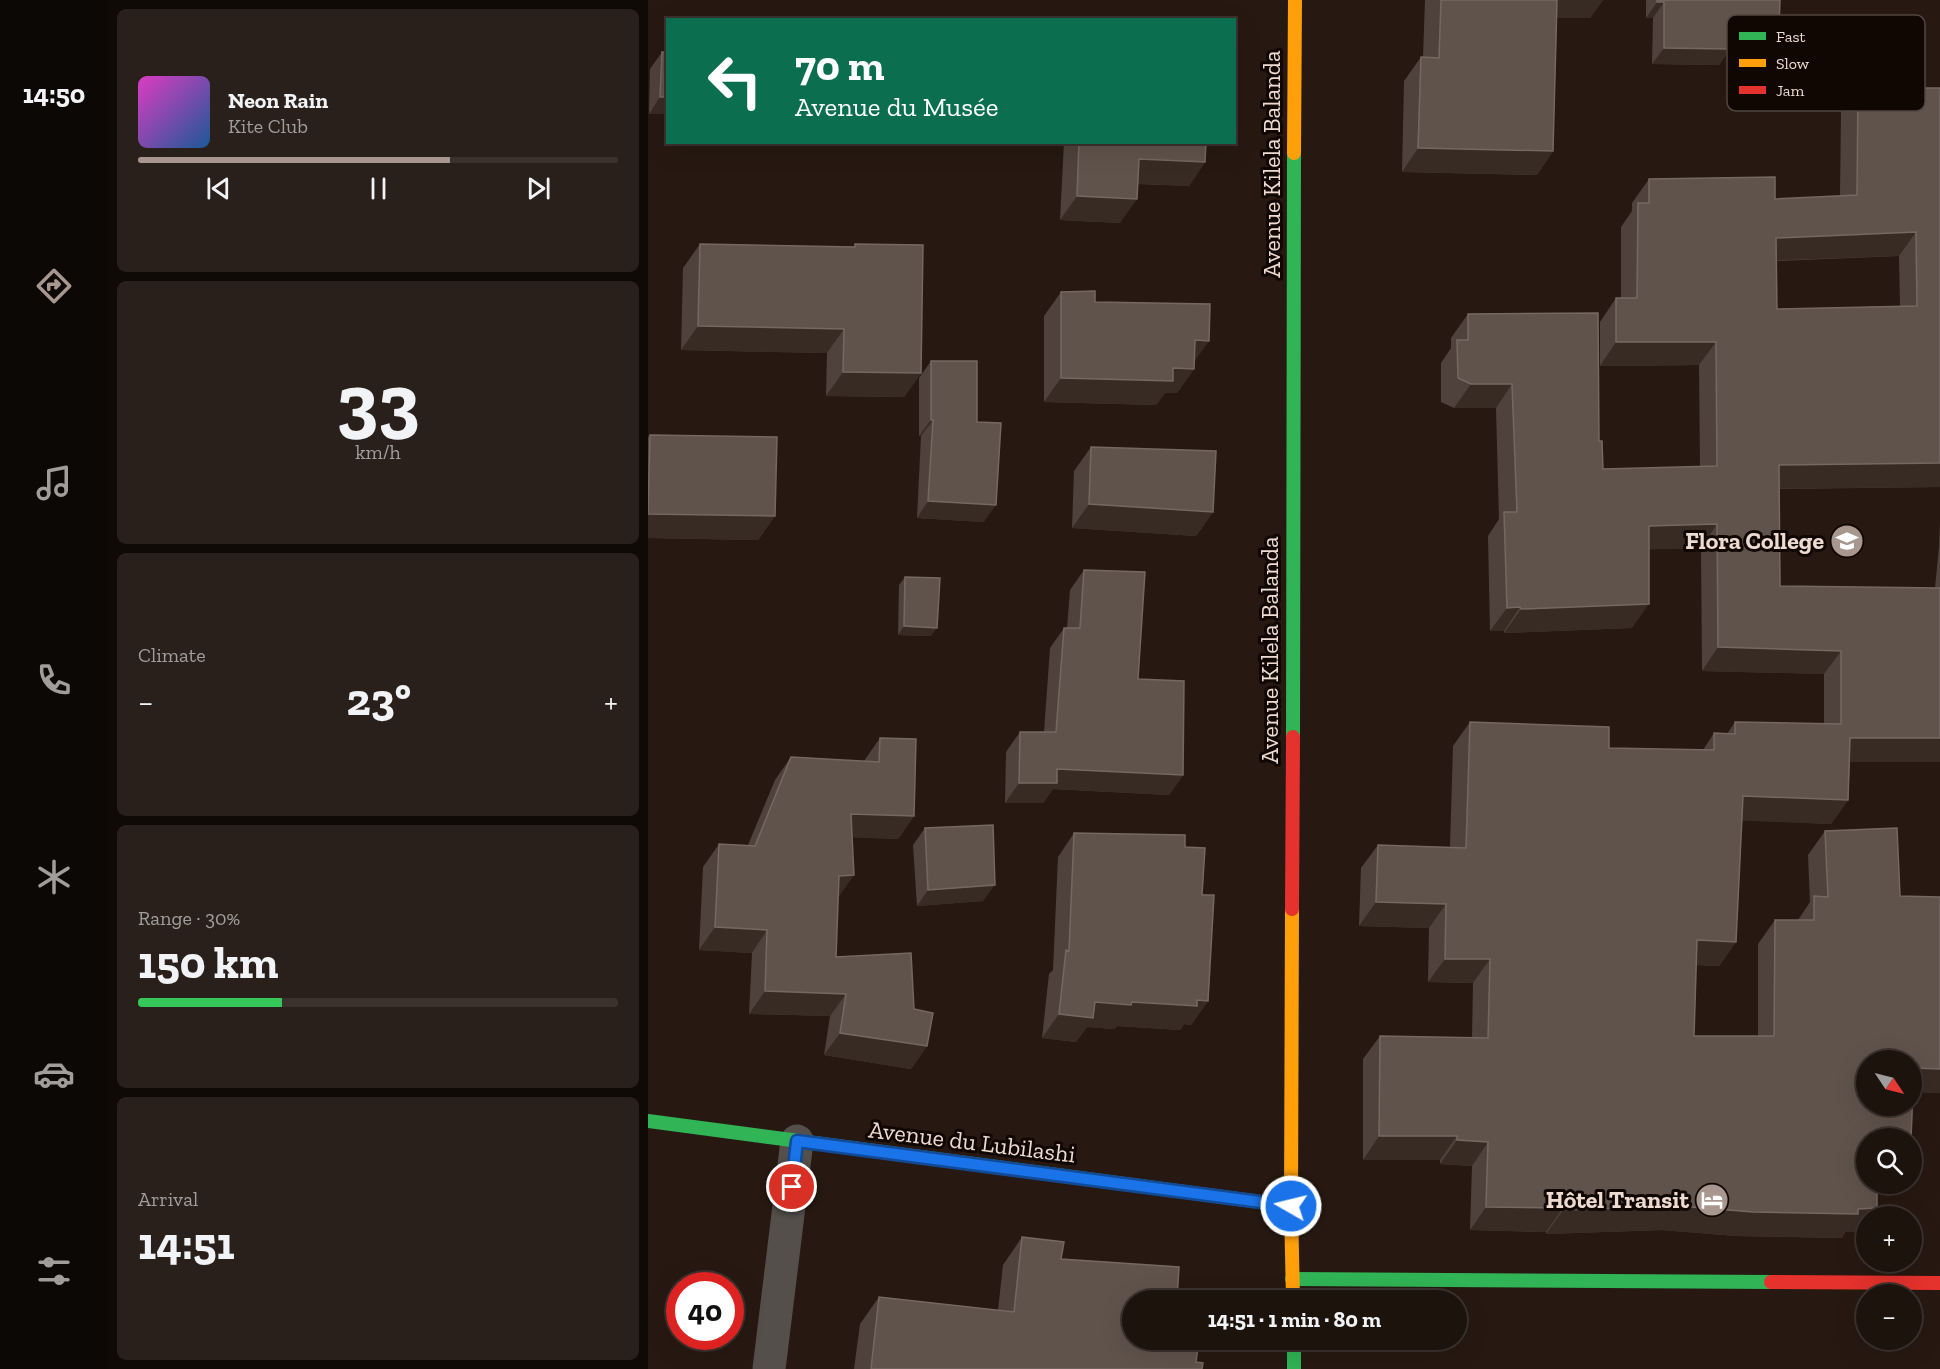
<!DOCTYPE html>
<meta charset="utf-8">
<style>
body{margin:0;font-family:"Zilla Slab",serif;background:#2a201b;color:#f1f3f6;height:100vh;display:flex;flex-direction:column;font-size:22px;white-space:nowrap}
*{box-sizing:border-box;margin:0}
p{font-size:20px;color:#a09e9d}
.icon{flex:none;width:33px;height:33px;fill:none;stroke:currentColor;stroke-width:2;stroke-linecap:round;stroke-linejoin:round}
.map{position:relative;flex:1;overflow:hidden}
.sheet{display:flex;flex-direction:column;gap:9px;padding:9px;background:#100a07;width:540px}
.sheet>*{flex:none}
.guide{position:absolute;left:18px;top:18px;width:570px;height:126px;border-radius:0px;box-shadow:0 6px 24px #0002,0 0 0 2px #3b322e;background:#0b6e4f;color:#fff;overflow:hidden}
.needle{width:39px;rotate:125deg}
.buttons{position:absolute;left:1208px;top:1050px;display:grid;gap:12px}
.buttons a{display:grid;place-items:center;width:66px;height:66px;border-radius:50%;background:#1d130d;box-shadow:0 6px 24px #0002,0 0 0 2px #3b322e;font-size:30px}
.speed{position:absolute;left:18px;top:1272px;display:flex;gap:12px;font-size:30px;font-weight:700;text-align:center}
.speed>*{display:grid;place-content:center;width:78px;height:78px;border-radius:50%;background:#1d130d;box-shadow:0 6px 24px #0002,0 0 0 2px #3b322e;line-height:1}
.speed .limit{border:9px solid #d22;background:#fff;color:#111}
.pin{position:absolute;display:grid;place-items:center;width:51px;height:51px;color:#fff;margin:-26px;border:3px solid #fff;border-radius:50%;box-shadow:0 2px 6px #0007}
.me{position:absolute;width:66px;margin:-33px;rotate:278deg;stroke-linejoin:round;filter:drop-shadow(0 0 4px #0008)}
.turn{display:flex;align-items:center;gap:21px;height:126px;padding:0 30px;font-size:27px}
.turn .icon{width:78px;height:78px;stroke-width:2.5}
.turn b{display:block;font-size:42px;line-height:51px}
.big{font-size:45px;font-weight:800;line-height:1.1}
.sheet .tile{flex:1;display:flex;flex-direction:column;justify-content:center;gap:9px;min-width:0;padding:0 21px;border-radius:9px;background:#2a201b}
.sheet .dial{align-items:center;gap:0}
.dial b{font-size:78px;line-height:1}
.song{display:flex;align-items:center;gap:18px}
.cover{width:72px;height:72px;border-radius:9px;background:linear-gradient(135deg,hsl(310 70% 55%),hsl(210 70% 35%))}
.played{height:6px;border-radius:3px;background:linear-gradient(90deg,#a8978e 65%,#3b322e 65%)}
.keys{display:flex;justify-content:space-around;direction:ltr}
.heat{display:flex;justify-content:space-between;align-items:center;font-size:33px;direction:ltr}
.charge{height:9px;border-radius:4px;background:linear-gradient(90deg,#34c759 30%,#3b322e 0)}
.trip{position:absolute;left:474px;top:1290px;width:345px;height:60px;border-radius:30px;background:#1d130d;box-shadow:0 6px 24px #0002,0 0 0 2px #3b322e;font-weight:800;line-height:60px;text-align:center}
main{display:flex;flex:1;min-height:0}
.menu{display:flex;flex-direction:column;width:108px;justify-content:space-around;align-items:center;background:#0c0805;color:#a09e9d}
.menu .icon{width:42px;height:42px}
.menu .active{color:#a8978e}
.menu b{font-size:27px;color:#f1f3f6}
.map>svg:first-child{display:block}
</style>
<main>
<nav class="menu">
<b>14:50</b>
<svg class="icon active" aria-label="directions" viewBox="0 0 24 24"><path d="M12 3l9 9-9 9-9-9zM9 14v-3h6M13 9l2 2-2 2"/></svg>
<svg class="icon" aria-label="music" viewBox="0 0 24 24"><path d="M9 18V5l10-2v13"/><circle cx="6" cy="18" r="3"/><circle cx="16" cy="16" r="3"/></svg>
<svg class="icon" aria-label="phone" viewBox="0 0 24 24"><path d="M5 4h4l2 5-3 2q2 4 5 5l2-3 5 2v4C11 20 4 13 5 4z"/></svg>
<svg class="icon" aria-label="climate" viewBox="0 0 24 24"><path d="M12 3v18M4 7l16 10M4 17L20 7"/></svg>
<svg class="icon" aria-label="car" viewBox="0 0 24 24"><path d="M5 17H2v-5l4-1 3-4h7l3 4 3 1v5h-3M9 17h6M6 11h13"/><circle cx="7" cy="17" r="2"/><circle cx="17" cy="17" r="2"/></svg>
<svg class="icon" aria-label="filters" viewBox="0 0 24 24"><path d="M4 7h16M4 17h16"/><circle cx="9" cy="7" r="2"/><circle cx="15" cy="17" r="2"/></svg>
</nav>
<section class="sheet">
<div class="tile">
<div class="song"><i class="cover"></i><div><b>Neon Rain</b><p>Kite Club</p></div></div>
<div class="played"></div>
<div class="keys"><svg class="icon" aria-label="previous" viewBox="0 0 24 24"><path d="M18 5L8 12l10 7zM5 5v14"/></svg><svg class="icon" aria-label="pause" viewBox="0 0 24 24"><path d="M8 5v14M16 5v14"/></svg><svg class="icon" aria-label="next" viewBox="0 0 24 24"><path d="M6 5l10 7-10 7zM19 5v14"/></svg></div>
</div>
<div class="tile dial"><b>33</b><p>km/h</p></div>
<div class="tile"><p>Climate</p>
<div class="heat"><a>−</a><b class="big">23°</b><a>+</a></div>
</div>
<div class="tile"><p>Range · 30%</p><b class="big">150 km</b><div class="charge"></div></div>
<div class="tile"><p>Arrival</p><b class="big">14:51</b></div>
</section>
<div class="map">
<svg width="1292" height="1369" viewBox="0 0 1292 1369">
<rect width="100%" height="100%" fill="#271911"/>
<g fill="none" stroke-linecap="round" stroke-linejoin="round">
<path stroke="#544f4b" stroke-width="33" d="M 121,1369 L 149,1141"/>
<path stroke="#30b455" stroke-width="14" d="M 645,737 L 646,153
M 0,1121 L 643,1206
M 644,1279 L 1123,1282
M 646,1340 L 646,1369"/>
<path stroke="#ff9f0a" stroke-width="14" d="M 646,153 L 647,0
M 644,909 L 643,1206 L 645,1300"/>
<path stroke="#e5322d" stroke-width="14" d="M 644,909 L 645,737
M 1123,1282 L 1292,1283"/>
</g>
<path fill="#4f423c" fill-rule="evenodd" d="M 777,0 L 955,0 L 942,18 L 909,18 L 905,151 L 889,175 L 754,172 L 756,81 L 773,57 L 775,57 Z
M 998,0 L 1132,0 L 1119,43 L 1082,43 L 1082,49 L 1071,65 L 1004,64 L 1005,18 L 998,18 Z
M 14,52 L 20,114 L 1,114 L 2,69 Z
M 1210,88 L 1292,88 L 1292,487 L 1131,489 L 1132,586 L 1287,588 L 1291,547 L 1292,521 L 1292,762 L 1202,762 L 1200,800 L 1183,824 L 1094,820 L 1088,942 L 1071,966 L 1048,965 L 1046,1036 L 1110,1036 L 1110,944 L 1127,920 L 1150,920 L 1162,902 L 1160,855 L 1177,831 L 1252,896 L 1292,897 L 1292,1093 L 1265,1092 L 1218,1138 L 1218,1224 L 1212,1232 L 1197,1232 L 1194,1238 L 1088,1236 L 1014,1230 L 898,1234 L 898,1232 L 822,1230 L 824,1166 L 792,1164 L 792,1160 L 715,1160 L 715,1059 L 732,1036 L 824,1038 L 825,983 L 780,982 L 781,928 L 711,926 L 713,868 L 730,845 L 802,847 L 805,746 L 822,722 L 961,748 L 1055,750 L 1066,733 L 1079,734 L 1087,722 L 1176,724 L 1176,674 L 1054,671 L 1053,548 L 1001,549 L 984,628 L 856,633 L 856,631 L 842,631 L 840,536 L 851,519 L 848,408 L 806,408 L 793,402 L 793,363 L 803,348 L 803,338 L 820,314 L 951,441 L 955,469 L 1052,467 L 1051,365 L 952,366 L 952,322 L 968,298 L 973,298 L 973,227 L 984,211 L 984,203 L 1001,179 L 1127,199 L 1192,196 L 1193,112 ZM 1251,256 L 1252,306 L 1129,309 L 1128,261 Z
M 416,142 L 558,142 L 557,162 L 541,186 L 490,184 L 472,223 L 412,220 Z
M 52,244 L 205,247 L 207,244 L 273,373 L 256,397 L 178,396 L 179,353 L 33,350 L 35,268 Z
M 413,292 L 447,302 L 546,362 L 546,369 L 529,393 L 517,393 L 508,405 L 396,402 L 396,316 Z
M 283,361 L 329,422 L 336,522 L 269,518 L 273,436 L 271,436 L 271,378 Z
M 2,435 L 127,516 L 110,540 L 0,538 L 0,437 Z
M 443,447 L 565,512 L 548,536 L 424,528 L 426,471 Z
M 436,570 L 490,679 L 535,775 L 521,795 L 405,789 L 395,803 L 357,803 L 358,752 L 372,732 L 396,732 L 402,648 L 416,628 L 419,628 L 422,590 Z
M 257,577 L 283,636 L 250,635 L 251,585 Z
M 232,738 L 266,816 L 250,839 L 204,837 L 190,898 L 188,957 L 266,1009 L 279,1046 L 263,1069 L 176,1055 L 182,1016 L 101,1014 L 104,953 L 51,950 L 55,867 L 71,844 L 100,845 L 127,780 L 143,757 L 216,761 Z
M 277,828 L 335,901 L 269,906 L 265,845 Z
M 426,833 L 537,847 L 554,895 L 560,1001 L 543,1025 L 536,1024 L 532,1030 L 469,1026 L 466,1029 L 439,1027 L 428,1042 L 394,1038 L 401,974 L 405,970 L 410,857 Z
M 374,1237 L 413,1259 L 529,1300 L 548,1362 L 554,1369 L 206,1369 L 212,1324 L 231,1297 L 350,1310 L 355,1265 Z"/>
<path fill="#382b24" d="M 905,0 L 955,0 L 942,18 L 893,18 Z
M 1009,2 L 1016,2 L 1005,18 L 998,18 Z
M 1083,26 L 1131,27 L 1119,43 L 1071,43 Z
M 1016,48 L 1082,49 L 1071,65 L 1004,64 Z
M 12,97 L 20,97 L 20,114 L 1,114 Z
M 770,148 L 905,151 L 889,175 L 754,172 Z
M 491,159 L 557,162 L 541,186 L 474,183 Z
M 429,196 L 489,199 L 472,223 L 412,220 Z
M 1268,232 L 1251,256 L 1111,261 L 1128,238 Z
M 50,326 L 196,329 L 179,353 L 33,350 Z
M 547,340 L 561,341 L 544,365 Z
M 968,342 L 1068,342 L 1051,365 L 952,366 Z
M 525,368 L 546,369 L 529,393 L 517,393 L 508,405 L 396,402 L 413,378 Z
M 195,372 L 273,373 L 256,397 L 178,396 Z
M 823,384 L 864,384 L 848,408 L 806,408 Z
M 283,420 L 285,420 L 273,436 L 271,436 Z
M 1292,463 L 1292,487 L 1114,489 L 1131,465 Z
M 280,501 L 348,505 L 336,522 L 269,518 Z
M 441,504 L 565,512 L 548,536 L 424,528 Z
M 0,514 L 127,516 L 110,540 L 0,538 Z
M 1069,524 L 1053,548 L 984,550 L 1001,526 Z
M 1001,604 L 984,628 L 856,633 L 873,609 Z
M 872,607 L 856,631 L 842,631 L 859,608 Z
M 256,626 L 289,628 L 283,636 L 250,635 Z
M 1070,647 L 1193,651 L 1176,674 L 1054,671 Z
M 1202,738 L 1292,738 L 1292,762 L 1186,762 Z
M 409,769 L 535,775 L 521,795 L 405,789 L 395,803 L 357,803 L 371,783 Z
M 1095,796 L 1200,800 L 1183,824 L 1078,820 Z
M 203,814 L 266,816 L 250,839 L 187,837 Z
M 206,875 L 190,898 L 191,876 Z
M 347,885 L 335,901 L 269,906 L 280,890 Z
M 728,902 L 798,904 L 781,928 L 711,926 Z
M 67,927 L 119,930 L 104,953 L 51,950 Z
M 1049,940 L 1088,942 L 1071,966 L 1032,964 Z
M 797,959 L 842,959 L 825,983 L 780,982 Z
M 117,991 L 198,994 L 182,1016 L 101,1014 Z
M 549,1000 L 560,1001 L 543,1025 L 536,1024 L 532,1030 L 469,1026 L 466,1029 L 439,1027 L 428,1042 L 394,1038 L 411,1014 L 447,1002 Z
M 192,1033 L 279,1046 L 263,1069 L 176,1055 Z
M 1266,1068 L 1292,1069 L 1292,1093 L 1263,1092 Z
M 731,1136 L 809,1136 L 792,1160 L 715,1160 Z
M 809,1140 L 840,1142 L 824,1166 L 792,1164 Z
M 1031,1206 L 1210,1209 L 1229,1208 L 1223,1216 L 1218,1216 L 1218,1224 L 1212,1232 L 1197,1232 L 1194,1238 L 1088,1236 L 1014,1230 L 898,1234 L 915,1210 Z
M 838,1207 L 915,1208 L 898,1232 L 822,1230 Z"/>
<path fill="#60534c" stroke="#766861" stroke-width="1.5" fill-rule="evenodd" d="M 793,0 L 909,0 L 905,151 L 770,148 L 773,57 L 791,58 Z
M 1009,0 L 1132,0 L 1131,27 L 1083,26 L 1082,49 L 1016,48 L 1016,2 L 1009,2 Z
M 14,52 L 20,53 L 20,97 L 12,97 Z
M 1210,88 L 1292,88 L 1292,463 L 1131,465 L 1132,586 L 1292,588 L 1292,738 L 1202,738 L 1200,800 L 1095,796 L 1088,942 L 1049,940 L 1046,1036 L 1126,1036 L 1127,920 L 1166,920 L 1166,896 L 1180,897 L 1177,831 L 1249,828 L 1252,896 L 1292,897 L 1292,1069 L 1266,1068 L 1263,1138 L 1218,1138 L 1218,1184 L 1229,1184 L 1229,1208 L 1210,1209 L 1210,1214 L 1105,1212 L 1031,1206 L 915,1210 L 915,1208 L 838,1207 L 840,1142 L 809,1140 L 809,1136 L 731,1136 L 732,1036 L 840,1038 L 842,959 L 797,959 L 798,904 L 728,902 L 730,845 L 818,848 L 822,722 L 961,727 L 961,748 L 1066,750 L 1066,733 L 1087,734 L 1087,722 L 1193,724 L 1193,651 L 1070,647 L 1069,524 L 1001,526 L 1001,604 L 873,609 L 872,607 L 859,608 L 856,512 L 869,512 L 864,384 L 823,384 L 810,378 L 809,340 L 820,340 L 820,314 L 950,313 L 951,441 L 954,441 L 955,469 L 1069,466 L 1068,342 L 968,342 L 968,298 L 989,298 L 990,203 L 1001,203 L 1001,179 L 1127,177 L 1127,199 L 1209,195 ZM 1268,232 L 1269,306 L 1129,309 L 1128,238 ZM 1218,1060 L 1263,1060 L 1263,1106 L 1218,1106 Z
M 431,142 L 558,142 L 557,162 L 491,159 L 489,199 L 429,196 Z
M 52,244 L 207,247 L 207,244 L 275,245 L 273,373 L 195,372 L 196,329 L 50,326 Z
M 447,291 L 447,302 L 562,304 L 561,341 L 547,340 L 546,369 L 525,368 L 525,381 L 413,378 L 413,292 Z
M 283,361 L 329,361 L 329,422 L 353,423 L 348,505 L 280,501 L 285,420 L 283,420 Z
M 2,435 L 129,437 L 127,516 L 0,514 Z
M 443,447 L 568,451 L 565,512 L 441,504 Z
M 436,570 L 497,572 L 490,679 L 536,681 L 535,775 L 409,769 L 409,783 L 371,783 L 372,732 L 408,732 L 416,628 L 432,628 Z
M 257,577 L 292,578 L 289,628 L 256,626 Z
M 232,738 L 268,739 L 266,816 L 203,814 L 206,875 L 191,876 L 188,957 L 263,953 L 266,1009 L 285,1013 L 279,1046 L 192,1033 L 198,994 L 117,991 L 119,930 L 67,927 L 71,844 L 107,846 L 143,757 L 231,762 Z
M 345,825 L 347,885 L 280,890 L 277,828 Z
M 426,833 L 537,835 L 537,847 L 557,848 L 554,895 L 566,895 L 560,1001 L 549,1000 L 549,1006 L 484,1002 L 483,1005 L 447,1002 L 445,1018 L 411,1014 L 418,950 L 421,951 Z
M 374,1237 L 416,1242 L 413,1259 L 531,1267 L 529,1300 L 531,1300 L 484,1300 L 484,1340 L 551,1340 L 548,1362 L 555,1363 L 554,1369 L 223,1369 L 231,1297 L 366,1312 Z"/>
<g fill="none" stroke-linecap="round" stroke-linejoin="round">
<defs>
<path id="route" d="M 144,1187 L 149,1141 L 643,1206"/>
</defs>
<use href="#route" stroke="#114b97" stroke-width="15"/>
<use href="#route" stroke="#1a73e8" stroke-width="10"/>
</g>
<defs>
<symbol id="school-disc" viewBox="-11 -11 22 22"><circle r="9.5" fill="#a8978e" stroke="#100602"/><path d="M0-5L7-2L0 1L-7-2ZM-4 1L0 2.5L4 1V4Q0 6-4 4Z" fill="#fff"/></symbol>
<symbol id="hotel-disc" viewBox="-11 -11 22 22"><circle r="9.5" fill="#a8978e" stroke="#100602"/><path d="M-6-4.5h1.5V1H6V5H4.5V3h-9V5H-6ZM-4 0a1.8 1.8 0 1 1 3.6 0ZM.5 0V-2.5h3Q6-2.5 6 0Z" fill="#fff"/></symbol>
</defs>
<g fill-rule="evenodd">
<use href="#school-disc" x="1180" y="522" width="38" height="38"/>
<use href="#hotel-disc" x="1045" y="1181" width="38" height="38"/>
</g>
<g text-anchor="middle" stroke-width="6" stroke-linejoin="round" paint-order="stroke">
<g font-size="24" fill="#eddbd1" stroke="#100602">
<text transform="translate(624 164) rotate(-90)" y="8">Avenue Kilela Balanda</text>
<text transform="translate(622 650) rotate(-90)" y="8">Avenue Kilela Balanda</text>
<text transform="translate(324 1142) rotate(7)" y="8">Avenue du Lubilashi</text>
</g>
<g font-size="24" font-weight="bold" fill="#eddbd1" stroke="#100602" text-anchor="end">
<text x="1176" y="549">Flora College</text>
<text x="1041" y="1208">Hôtel Transit</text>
</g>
</g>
<rect x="1079" y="15" width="198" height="96" rx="9" fill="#100602" stroke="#524640" stroke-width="1.5"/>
<rect x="1091" y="32" width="27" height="8" fill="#30b455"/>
<rect x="1091" y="59" width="27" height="8" fill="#ff9f0a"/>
<rect x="1091" y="86" width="27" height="8" fill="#e5322d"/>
<g font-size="16" fill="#eddbd1">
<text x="1128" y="42">Fast</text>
<text x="1128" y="69">Slow</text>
<text x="1128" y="96">Jam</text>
</g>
</svg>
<div class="buttons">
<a><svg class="needle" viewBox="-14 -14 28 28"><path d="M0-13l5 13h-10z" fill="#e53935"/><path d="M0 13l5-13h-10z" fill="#a09e9d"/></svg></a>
<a><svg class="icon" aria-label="search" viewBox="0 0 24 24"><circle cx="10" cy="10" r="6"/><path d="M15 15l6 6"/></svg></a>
<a>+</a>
<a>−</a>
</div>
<div class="speed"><div class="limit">40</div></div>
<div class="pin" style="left:144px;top:1187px;background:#d93025"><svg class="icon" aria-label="arrive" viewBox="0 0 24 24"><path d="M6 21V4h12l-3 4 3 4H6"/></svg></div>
<svg class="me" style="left:643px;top:1206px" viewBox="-20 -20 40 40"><circle r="17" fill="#1a73e8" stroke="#fff" stroke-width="3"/><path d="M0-11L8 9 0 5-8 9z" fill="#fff"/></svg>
<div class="trip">14:51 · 1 min · 80 m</div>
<div class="guide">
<div class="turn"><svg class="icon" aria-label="left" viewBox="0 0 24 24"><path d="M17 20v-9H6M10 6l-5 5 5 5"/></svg><div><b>70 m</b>Avenue du Musée</div></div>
</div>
</div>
</main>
